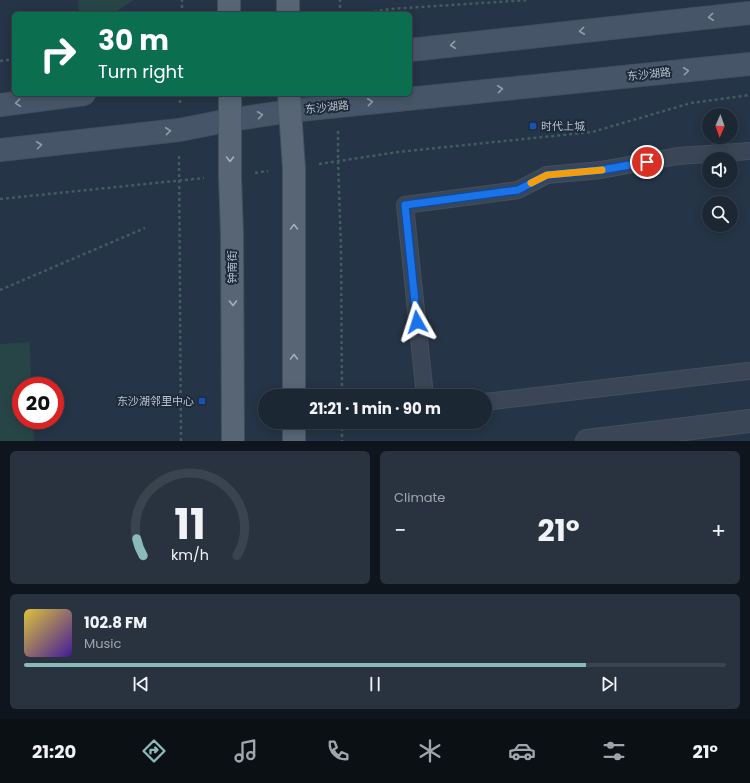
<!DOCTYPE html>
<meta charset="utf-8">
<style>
body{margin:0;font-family:Poppins,"Noto Sans SC",sans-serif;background:#293340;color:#f1f3f6;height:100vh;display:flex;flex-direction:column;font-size:15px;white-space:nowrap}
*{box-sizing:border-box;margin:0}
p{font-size:13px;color:#a0a5ac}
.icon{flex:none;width:22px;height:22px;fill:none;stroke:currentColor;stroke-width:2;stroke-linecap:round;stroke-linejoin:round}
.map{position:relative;height:441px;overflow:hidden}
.drawer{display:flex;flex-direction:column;gap:10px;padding:10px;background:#0f151d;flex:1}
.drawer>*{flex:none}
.banner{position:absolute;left:12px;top:12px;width:400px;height:84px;border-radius:6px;box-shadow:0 2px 10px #0003,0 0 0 1px #3a444f;background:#0b6e4f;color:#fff;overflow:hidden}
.needle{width:26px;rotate:182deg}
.tools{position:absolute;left:702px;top:108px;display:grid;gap:8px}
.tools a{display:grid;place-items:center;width:36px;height:36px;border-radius:50%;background:#1c2734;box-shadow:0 2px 10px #0003,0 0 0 1px #3a444f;font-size:20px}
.speed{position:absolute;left:12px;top:377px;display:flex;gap:8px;font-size:20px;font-weight:700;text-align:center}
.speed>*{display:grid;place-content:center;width:52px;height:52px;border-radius:50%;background:#1c2734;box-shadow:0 2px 10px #0003,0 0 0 1px #3a444f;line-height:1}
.speed .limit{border:6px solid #d22;background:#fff;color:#111}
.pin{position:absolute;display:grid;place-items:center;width:34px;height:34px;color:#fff;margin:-17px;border:2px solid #fff;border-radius:50%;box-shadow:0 1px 4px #0007}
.me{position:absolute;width:44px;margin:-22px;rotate:354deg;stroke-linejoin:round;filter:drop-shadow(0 0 3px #0008)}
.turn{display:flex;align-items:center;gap:14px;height:84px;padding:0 20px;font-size:18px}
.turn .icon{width:52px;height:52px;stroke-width:2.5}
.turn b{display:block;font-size:28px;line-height:34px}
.big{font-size:30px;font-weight:700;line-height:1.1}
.drawer .widget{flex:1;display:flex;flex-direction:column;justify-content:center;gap:6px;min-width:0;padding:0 14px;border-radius:6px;background:#293340}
.drawer .dial{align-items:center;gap:0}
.dial svg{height:104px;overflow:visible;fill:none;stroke:#3a444f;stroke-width:7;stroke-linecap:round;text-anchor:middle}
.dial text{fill:#f1f3f6;stroke:none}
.song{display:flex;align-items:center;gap:12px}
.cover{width:48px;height:48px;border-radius:6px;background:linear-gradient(135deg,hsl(50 70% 55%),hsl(260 70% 35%))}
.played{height:4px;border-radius:2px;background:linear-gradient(90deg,#8bbbb9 80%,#3a444f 80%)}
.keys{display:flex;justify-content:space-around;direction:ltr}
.heat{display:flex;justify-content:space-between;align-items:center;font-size:22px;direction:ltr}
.drawer .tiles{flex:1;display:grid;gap:10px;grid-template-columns:1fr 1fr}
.widget:last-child{grid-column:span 2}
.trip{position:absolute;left:258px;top:389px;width:234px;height:40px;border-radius:20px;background:#1c2734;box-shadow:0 2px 10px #0003,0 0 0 1px #3a444f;font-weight:700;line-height:40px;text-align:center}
.menu{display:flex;height:64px;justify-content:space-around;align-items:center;background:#0b1015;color:#a0a5ac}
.menu .icon{width:28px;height:28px}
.menu .selected{color:#8bbbb9}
.menu b{font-size:18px;color:#f1f3f6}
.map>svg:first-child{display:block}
</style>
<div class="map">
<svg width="750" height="441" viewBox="0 0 750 441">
<rect width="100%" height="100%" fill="#253446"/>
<path fill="#274547" d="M 78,0 L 134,0 L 112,14 L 79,14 Z
M 30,342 L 31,386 L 21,386 L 21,420 L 33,420 L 34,441 L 0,441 L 0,344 Z"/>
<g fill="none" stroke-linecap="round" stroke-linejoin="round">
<defs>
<path id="service" d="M 425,396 L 405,205 L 518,190 L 547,175 L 601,170 L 678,156 L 750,151
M 485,402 L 748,371"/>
<path id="minor" d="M 587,441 L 750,421"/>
<path id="secondary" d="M 410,50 L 750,13
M 0,105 L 84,94
M 0,150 L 179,130 L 230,120 L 290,111 L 750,64"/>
<path id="primary" d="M 229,0 L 229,14
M 288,0 L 288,14
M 230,94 L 230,176 L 232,234 L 233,441
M 289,94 L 290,111 L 294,168 L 294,396
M 294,422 L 294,441"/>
</defs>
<use href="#service" stroke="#434f5f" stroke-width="18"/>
<use href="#minor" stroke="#434f5f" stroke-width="24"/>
<use href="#secondary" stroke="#434f5f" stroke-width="24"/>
<use href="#primary" stroke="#434f5f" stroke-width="24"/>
<path stroke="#405d5f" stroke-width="2.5" stroke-dasharray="3 3" stroke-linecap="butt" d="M 182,14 L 182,0
M 340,14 L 340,0
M 362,14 L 390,9 L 528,0
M 0,61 L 14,59
M 180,103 L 180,94
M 338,131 L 338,161 L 341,248 L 342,396
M 179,156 L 181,441
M 319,164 L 398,152 L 592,132 L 691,103 L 750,95
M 255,173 L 268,171
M 0,199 L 204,178
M 0,290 L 145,228
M 342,422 L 342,441"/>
<use href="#service" stroke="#3a4655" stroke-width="16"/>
<use href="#minor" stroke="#3a4655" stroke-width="22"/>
<use href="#secondary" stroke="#475569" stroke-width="22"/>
<use href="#primary" stroke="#586575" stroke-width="22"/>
</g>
<defs><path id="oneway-chevron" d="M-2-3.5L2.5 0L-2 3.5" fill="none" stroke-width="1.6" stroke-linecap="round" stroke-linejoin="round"/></defs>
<g stroke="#909bab">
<use href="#oneway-chevron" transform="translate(711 17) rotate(174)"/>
<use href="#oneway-chevron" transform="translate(582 31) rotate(174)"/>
<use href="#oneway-chevron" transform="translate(453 45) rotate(174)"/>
<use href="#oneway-chevron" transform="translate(686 71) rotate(-6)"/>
<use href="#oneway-chevron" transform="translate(500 89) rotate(-6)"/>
<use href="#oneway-chevron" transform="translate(370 102) rotate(-6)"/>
<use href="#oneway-chevron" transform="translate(18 103) rotate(173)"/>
<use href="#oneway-chevron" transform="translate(260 115) rotate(-8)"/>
<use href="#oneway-chevron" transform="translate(168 131) rotate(-6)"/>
<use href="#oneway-chevron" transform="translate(39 145) rotate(-7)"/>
</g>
<g stroke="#a4afbd">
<use href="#oneway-chevron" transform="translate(230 159) rotate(90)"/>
<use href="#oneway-chevron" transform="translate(294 227) rotate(-90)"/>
<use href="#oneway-chevron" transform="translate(233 303) rotate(90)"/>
<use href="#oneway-chevron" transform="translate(294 357) rotate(-90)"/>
</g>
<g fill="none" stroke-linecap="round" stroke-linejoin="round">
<defs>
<path id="route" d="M 417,322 L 405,205 L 518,190 L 547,175 L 601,170 L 647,162"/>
</defs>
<use href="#route" stroke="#114b97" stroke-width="10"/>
<use href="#route" stroke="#1a73e8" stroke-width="7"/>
<path stroke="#f59e0b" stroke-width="7" d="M 531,183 L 547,175 L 602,170"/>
</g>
<g fill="#1a4fb4" stroke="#1e2b3b" stroke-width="1.5">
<rect x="529" y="122" width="8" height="8" rx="2"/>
<rect x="198" y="397" width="8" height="8" rx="2"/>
</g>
<g text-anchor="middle" stroke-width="4" stroke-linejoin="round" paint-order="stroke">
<g font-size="11" fill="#b7c1cf" stroke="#1e2b3b">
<text transform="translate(649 74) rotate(-6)" y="4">东沙湖路</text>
<text transform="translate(327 107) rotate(-6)" y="4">东沙湖路</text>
<text transform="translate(232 267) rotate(-90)" y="4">钟南街</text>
</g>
<g font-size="11" fill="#b7c1cf" stroke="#1e2b3b" text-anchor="start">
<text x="541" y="130">时代上城</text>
<text x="194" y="405" text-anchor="end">东沙湖邻里中心</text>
</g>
</g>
</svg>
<div class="tools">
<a><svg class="needle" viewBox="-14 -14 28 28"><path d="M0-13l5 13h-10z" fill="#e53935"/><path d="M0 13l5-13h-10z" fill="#a0a5ac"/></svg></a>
<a><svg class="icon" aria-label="sound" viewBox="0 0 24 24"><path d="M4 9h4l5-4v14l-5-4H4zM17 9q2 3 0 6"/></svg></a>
<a><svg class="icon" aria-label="search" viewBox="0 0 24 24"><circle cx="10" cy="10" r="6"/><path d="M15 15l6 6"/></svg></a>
</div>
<div class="speed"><div class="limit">20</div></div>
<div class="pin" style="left:647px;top:162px;background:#d93025"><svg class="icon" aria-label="arrive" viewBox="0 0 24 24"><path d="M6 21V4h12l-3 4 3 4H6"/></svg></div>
<svg class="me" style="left:417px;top:322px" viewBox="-20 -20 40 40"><path d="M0-17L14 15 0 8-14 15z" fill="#1a73e8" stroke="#fff" stroke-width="4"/></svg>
<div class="trip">21:21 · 1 min · 90 m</div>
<div class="banner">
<div class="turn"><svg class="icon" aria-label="right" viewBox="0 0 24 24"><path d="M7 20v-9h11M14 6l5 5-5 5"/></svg><div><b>30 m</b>Turn right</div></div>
</div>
</div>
<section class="drawer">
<div class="tiles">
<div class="widget dial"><svg viewBox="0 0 100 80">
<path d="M14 69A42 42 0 1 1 86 69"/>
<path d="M14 69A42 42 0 0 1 9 56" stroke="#8bbbb9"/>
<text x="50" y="56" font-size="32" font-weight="700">11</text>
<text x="50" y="72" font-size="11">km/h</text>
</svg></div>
<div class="widget"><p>Climate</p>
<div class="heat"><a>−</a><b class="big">21°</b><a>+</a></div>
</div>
<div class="widget">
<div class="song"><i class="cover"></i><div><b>102.8 FM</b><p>Music</p></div></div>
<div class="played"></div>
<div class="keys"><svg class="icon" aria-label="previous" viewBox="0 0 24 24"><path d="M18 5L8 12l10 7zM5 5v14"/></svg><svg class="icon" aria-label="pause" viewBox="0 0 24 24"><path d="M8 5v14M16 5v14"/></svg><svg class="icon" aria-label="next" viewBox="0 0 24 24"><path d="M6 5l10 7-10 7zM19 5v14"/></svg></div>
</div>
</div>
</section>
<nav class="menu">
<b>21:20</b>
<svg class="icon selected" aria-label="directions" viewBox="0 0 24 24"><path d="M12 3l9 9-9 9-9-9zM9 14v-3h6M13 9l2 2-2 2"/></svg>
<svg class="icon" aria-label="music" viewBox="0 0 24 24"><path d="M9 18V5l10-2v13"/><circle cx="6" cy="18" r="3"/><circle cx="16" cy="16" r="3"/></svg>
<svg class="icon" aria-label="phone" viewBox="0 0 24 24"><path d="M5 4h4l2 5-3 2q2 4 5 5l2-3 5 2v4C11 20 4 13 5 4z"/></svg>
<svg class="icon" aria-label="climate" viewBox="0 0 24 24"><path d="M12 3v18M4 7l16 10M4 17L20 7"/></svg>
<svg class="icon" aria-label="car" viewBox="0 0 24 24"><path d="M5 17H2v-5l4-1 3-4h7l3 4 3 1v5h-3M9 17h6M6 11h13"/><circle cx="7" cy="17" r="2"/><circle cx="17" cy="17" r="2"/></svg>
<svg class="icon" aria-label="filters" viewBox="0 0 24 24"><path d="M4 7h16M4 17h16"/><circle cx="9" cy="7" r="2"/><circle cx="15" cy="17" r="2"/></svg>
<b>21°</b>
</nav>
